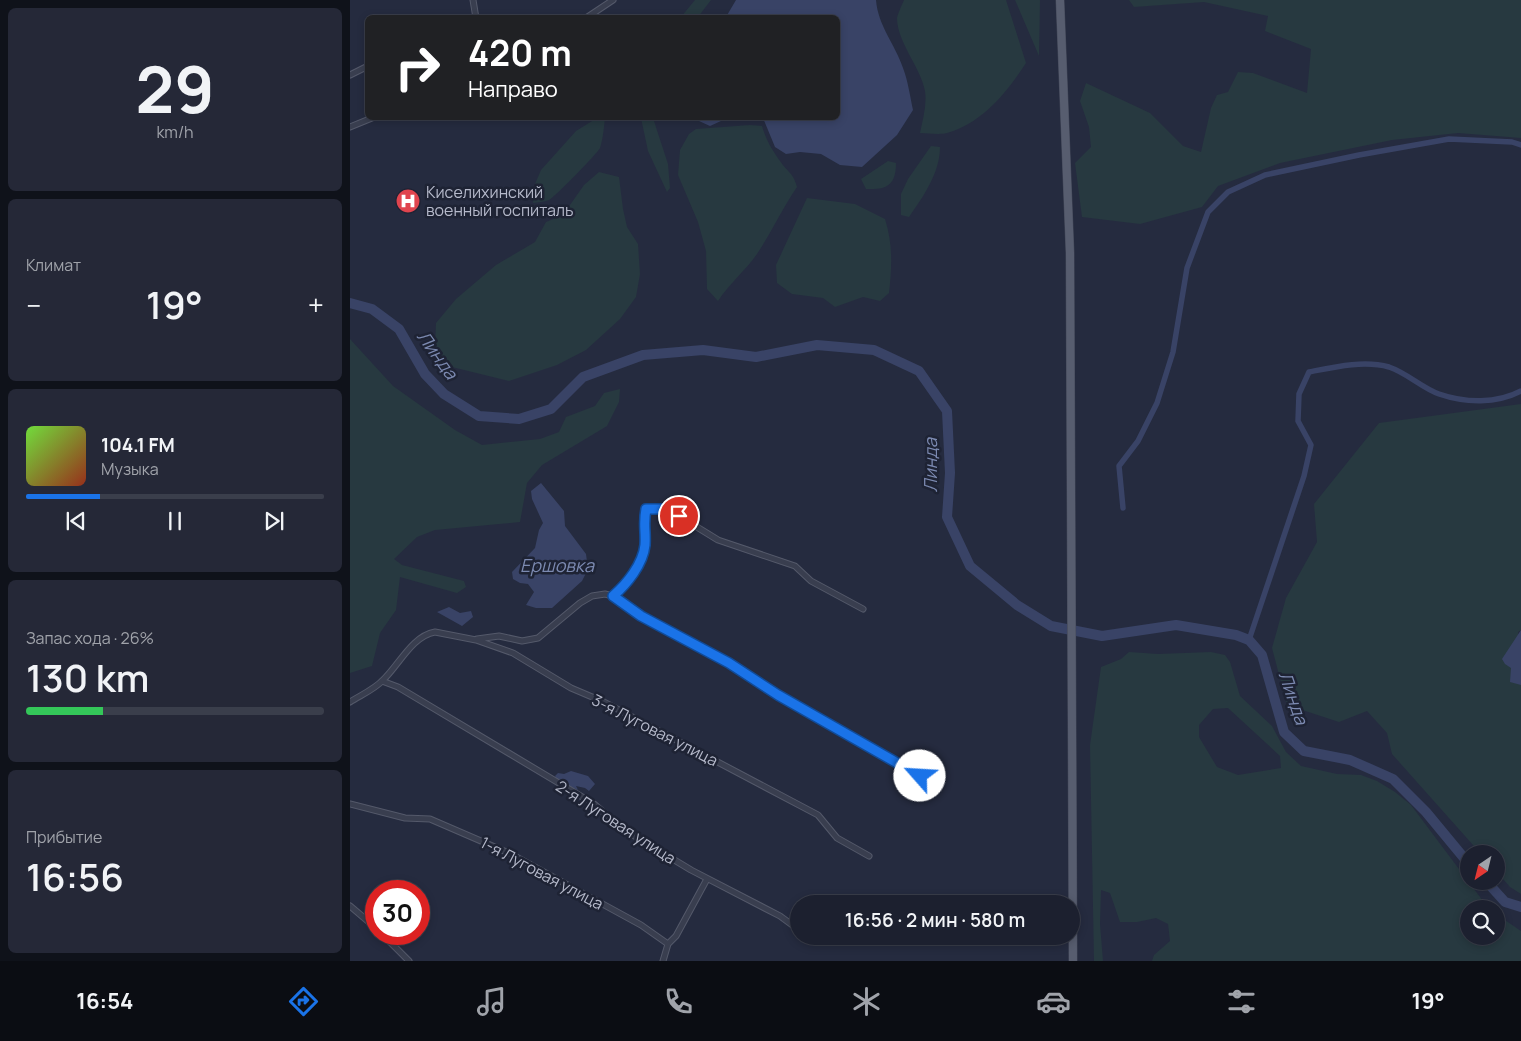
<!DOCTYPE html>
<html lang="ru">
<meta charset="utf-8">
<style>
body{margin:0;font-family:Manrope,sans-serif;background:#252837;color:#f1f3f6;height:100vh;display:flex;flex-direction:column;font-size:19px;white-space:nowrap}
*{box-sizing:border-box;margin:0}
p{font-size:16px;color:#a0a3aa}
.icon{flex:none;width:28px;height:28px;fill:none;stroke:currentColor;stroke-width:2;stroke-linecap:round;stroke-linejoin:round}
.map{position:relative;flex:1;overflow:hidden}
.panel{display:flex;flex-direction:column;gap:8px;padding:8px;background:#0f121a;width:350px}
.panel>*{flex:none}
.top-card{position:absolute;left:15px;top:15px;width:475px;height:105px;border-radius:8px;box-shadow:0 2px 8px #0003,0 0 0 1px #3a3e4b;background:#202124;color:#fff;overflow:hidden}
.needle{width:32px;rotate:215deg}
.fabs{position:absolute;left:1110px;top:845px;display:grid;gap:10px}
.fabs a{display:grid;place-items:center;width:45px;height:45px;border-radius:50%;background:#1c202f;box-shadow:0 2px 8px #0003,0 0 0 1px #3a3e4b;font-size:25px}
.speed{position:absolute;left:15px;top:880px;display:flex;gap:10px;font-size:25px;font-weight:700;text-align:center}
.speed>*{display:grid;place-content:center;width:65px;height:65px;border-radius:50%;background:#1c202f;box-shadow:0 2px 8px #0003,0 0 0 1px #3a3e4b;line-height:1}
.speed .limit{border:8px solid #d22;background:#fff;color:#111}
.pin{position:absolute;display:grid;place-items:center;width:42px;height:42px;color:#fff;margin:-21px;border:2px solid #fff;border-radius:50%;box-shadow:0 1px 5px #0007}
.me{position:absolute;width:55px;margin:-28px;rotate:296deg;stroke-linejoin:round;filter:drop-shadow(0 0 4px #0008)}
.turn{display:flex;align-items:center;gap:18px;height:105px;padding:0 20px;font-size:22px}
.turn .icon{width:65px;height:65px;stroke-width:2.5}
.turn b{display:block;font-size:35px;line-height:42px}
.big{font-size:38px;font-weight:600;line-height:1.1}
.panel .tile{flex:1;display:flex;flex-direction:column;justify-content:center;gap:8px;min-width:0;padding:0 18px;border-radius:8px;background:#252837}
.panel .dial{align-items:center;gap:0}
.dial b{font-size:65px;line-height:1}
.song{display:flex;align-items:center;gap:15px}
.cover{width:60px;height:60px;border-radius:8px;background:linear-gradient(135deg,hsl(100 70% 55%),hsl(10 70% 35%))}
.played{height:5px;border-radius:2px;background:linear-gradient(90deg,#1a73e8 25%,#3a3e4b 25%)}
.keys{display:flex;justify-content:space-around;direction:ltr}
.heat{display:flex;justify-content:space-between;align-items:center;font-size:28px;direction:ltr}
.charge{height:8px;border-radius:4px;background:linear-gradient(90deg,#34c759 26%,#3a3e4b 0)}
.trip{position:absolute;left:440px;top:895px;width:290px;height:50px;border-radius:25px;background:#1c202f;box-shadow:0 2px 8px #0003,0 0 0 1px #3a3e4b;font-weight:600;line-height:50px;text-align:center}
.menu{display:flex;height:80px;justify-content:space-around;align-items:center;background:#0b0d13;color:#a0a3aa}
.menu .icon{width:35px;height:35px}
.menu .current{color:#1a73e8}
.menu b{font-size:22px;color:#f1f3f6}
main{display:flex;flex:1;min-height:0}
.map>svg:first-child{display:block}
</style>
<main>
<section class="panel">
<div class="tile dial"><b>29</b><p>km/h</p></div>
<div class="tile"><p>Климат</p>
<div class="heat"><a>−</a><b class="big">19°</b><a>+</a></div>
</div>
<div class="tile">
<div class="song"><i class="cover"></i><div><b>104.1 FM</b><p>Музыка</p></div></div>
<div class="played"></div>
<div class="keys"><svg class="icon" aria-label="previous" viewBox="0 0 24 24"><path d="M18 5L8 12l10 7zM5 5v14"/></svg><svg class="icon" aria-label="pause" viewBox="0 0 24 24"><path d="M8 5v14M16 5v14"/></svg><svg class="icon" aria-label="next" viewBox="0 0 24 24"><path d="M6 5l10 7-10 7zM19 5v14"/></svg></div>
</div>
<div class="tile"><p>Запас хода · 26%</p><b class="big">130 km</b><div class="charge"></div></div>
<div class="tile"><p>Прибытие</p><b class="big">16:56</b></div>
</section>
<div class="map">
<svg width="1171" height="961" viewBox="0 0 1171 961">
<rect width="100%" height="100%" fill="#252b3f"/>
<path fill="#273940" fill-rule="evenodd" d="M 345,0 L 361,0 L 348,17 L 331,17 Z
M 554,0 L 656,0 L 676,63 C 657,92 633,123 597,133 C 589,135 578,133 570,133 C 573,119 577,105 575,91 C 571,68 547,42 547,18 C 548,13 552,5 554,0 Z
M 665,0 L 690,0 L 689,56 Z
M 779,0 L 1171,0 L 1171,138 L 1108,133 L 1042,140 L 930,163 L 868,186 L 852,207 L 790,224 L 732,217 L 725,163 L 741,147 L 739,127 L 730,101 L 736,83 L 800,113 L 833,146 L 851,152 L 861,108 L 867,95 L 878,92 L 888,72 L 903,73 L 957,93 L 961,49 L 915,31 L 918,16 L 854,2 L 784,7 Z
M 247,118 L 255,118 C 254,127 253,139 250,148 C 247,154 204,198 199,200 C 194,202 188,202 183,203 L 185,184 L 191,170 L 226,131 Z
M 291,118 L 303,118 L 318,164 L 320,188 L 317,192 L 298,151 Z
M 400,125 L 412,126 C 416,140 422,150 430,161 C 438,173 443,172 447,187 C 432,209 421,233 407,254 C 395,271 379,284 368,301 L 357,289 L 356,251 L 348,222 L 328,175 L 330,150 L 339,134 L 346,129 Z
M 581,146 L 590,147 C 590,173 573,197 559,217 L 551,215 L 551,194 L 558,179 Z
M 538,161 L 546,163 C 546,185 537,190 516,189 L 511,179 Z
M 249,172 L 269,177 L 273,209 L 277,227 L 288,244 L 290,274 L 286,297 L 270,319 L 236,350 L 207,365 L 159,381 L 102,367 L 85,348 L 86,323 L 106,299 L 146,265 L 185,242 L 196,222 L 213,215 L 234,185 Z
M 457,198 L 505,204 L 535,219 C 543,244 542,267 539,293 L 530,301 L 513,297 L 485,307 L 473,298 L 442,294 L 427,283 L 426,265 Z
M 0,339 L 43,386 L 105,430 L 132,445 L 190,439 L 209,432 L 216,417 L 245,406 L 254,393 L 270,389 L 269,402 L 257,426 L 192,465 L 177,483 L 170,522 L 85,530 L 67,537 L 44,559 L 52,565 L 114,581 L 116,587 L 107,593 L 50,577 L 46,610 L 30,633 L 22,666 L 0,673 Z
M 1171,404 L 1171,630 L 1168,632 L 1171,654 L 1171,894 L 1160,887 L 1146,871 L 1146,854 L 1131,854 L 1042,754 L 1037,733 L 1017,711 L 989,722 L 937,705 L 922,648 L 936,598 L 967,542 L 964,504 L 1029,423 Z
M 779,652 L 808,654 L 861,652 L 875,655 L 880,662 L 890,696 L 922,726 L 936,752 L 951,766 L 987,774 L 1011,775 L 1027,781 L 1045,792 L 1061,805 L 1139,909 L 1119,909 L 1119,936 L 1146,936 L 1146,914 L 1171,931 L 1171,961 L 802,961 L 804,955 L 820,941 L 818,924 L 806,918 L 787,922 L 770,922 L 760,893 L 751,890 L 750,924 L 753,961 L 744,961 L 740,745 L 751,667 L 771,659 ZM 878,708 L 930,756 L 931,768 L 888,775 L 867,767 L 849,737 L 849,725 L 863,709 Z"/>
<path fill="#394366" d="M 386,0 L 526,0 C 528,26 545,44 553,68 C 558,81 560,96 563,110 L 547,135 L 512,167 L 490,165 L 471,154 L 450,152 L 436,154 L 425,147 L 413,118 L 488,118 L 488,18 L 376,17 Z
M 348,118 L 405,118 L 371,121 L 360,126 L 349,121 Z
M 191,483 L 214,511 L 215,526 L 236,554 L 238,569 L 232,581 L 202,608 L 186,608 L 176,605 L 184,592 L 178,584 L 170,583 L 163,579 L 162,572 L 185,548 L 189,530 L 193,523 L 182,499 L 181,491 Z
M 99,607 L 110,613 L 121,611 L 123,617 L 112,626 L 87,612 Z
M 1171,630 L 1171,685 L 1160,682 L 1161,668 L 1155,664 L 1152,659 Z
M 221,771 L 238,776 L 245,784 L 239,791 L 235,788 L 226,786 L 228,790 L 208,781 L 205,776 L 208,773 L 214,774 Z"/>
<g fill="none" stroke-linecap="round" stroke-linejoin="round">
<path stroke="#394366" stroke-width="5.5" d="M 773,508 L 769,466 L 788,441 L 807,403 L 823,352 L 837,268 L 858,212 L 878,192 L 915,175 L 1009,155 L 1099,139 L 1162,142 L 1171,145
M 899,640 L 954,476 L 961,445 L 948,421 L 949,394 L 959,372 C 984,367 1014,360 1039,367 C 1057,373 1072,388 1089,394 C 1115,403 1147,404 1171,391"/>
<path stroke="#394366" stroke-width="10" d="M 0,303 L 22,309 L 49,329 L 75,374 L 94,394 L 129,416 L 169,419 L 201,409 L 233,377 L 293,355 L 353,350 L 406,357 L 467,345 L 524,350 L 569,371 L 597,411 L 600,473 L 597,517 L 620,566 L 667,605 L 701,626 L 752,636 L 826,625 L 886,635 L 899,640 L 912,655 L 934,732 L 954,751 L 1000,760 L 1043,779 L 1076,812 L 1119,864
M 1136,881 L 1155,902 L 1171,907"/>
<defs>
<path id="minor" d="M 123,0 L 126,18
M 236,18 L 263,0
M 0,75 L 18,66
M 0,127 L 22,118
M 263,596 C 277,584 293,564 295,545 C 296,531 293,524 296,509 L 312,509 L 329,516 L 368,540 L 445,566 L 461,581 L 513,609
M 127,639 L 149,636 L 172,641 L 188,638 L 230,603 L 242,596 L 255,594 L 263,596 L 291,616 L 379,663 L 428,695 L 570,776
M 32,681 L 48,687 L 244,804 L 273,829 L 341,870 L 430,916 L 449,930
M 0,702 C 11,695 25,689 33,680 C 49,665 62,636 85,632 L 126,640 L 163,653 L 221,688 L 254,702 L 468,815 L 487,838 L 519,856
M 0,804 L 55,818 L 80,819 L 161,854 L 291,925 L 318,944
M 0,906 L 26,928
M 32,934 L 59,961
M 313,961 L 318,944 L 326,936 L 357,879"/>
<path id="primary" d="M 710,0 L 720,253 L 723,961"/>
</defs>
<use href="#minor" stroke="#54596a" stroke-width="7"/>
<use href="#primary" stroke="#424758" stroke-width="9"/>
<use href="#minor" stroke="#393e4f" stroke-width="5"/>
<use href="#primary" stroke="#575d6f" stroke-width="8"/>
</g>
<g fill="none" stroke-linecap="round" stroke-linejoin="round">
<defs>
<path id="route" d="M 329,516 L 312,509 L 296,509 C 293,524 296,531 295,545 C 293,564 277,584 263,596 L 291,616 L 379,663 L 428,695 L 570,776"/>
</defs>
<use href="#route" stroke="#114b97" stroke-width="12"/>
<use href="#route" stroke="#1a73e8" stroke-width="9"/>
</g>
<defs>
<symbol id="hospital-disc" viewBox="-11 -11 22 22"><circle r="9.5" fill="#e0444e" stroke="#1e2334"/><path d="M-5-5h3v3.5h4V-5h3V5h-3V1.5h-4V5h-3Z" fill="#fff"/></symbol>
</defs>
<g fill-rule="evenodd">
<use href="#hospital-disc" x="44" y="187" width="28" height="28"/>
</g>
<g text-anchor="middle" stroke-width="5" stroke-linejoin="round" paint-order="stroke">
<g font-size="16" fill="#b5b9ca" stroke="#1e2334" text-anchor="start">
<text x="76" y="198">Киселихинский<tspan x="76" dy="18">военный госпиталь</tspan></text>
</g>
<g font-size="16" fill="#b5b9ca" stroke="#1e2334">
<text transform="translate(305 730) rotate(27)" y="6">3-я Луговая улица</text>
<text transform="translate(266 822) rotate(33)" y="6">2-я Луговая улица</text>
<text transform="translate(192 873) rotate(28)" y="6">1-я Луговая улица</text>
</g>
<g font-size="18" font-style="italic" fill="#7c8ab1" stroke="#1e2334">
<text transform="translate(87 355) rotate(54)" y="6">Линда</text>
<text transform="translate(581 465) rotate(-90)" y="6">Линда</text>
<text x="207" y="572">Ершовка</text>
<text transform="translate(943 698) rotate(71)" y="6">Линда</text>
</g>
</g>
</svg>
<div class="fabs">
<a><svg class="needle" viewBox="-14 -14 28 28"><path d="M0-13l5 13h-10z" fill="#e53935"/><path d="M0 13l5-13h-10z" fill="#a0a3aa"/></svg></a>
<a><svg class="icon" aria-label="search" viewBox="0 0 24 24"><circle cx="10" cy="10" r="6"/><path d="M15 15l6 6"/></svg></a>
</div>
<div class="speed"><div class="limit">30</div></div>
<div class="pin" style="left:329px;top:516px;background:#d93025"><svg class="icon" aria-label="arrive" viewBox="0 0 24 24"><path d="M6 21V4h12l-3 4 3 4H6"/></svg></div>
<svg class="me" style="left:570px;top:776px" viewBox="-20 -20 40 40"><circle r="19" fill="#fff"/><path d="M0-13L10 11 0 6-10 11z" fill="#1a73e8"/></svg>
<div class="trip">16:56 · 2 мин · 580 m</div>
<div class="top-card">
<div class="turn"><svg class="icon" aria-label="right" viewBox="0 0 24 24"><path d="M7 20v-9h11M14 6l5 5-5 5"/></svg><div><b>420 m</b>Направо</div></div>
</div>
</div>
</main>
<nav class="menu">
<b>16:54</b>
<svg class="icon current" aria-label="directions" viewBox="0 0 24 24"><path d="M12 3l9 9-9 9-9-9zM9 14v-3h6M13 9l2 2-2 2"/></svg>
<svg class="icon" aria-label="music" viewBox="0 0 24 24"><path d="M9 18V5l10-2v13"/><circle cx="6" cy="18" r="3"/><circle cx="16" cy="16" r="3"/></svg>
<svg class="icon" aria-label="phone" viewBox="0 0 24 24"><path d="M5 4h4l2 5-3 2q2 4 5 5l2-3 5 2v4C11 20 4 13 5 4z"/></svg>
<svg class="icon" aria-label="climate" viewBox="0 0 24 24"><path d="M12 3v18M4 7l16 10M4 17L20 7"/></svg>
<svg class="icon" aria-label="car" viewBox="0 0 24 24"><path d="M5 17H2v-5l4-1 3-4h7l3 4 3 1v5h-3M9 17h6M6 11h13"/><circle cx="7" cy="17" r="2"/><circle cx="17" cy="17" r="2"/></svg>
<svg class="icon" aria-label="filters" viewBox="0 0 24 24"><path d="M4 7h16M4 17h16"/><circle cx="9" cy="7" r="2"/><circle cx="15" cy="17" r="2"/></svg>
<b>19°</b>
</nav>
